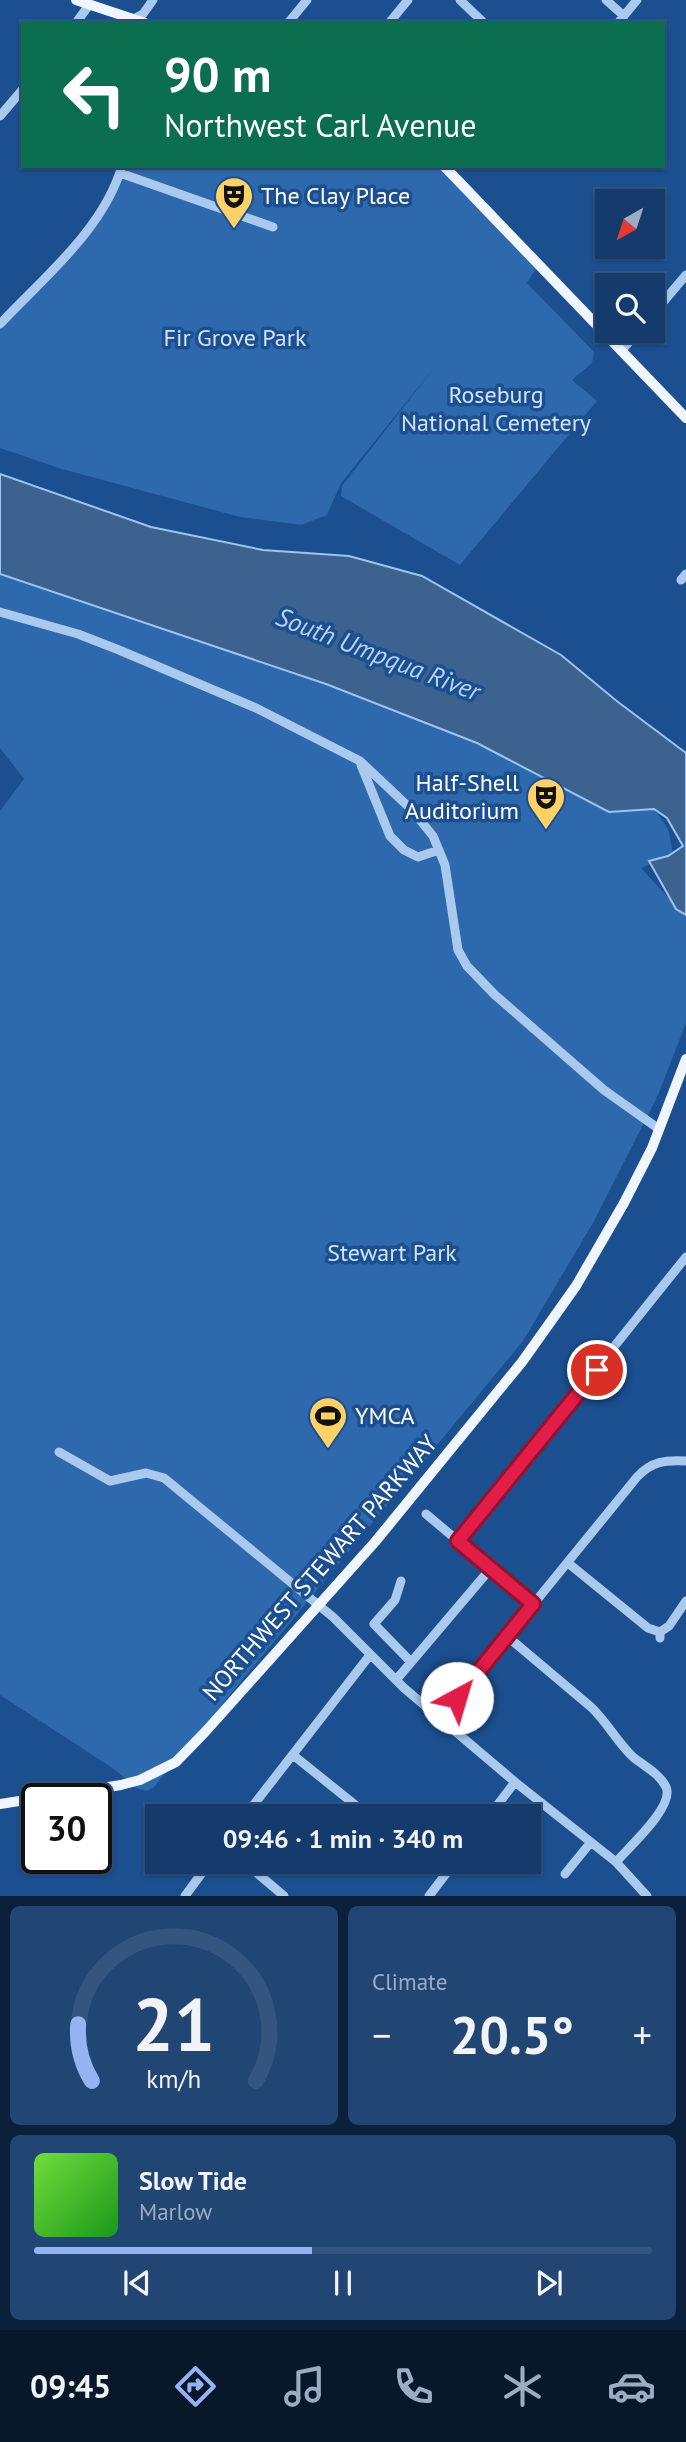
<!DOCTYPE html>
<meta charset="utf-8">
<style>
body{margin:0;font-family:"PT Sans",sans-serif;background:#214673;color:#f1f3f6;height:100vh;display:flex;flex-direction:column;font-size:26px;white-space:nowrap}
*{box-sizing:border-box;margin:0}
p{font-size:23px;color:#9dadc1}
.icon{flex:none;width:38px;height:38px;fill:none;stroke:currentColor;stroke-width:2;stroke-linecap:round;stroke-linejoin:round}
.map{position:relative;height:1896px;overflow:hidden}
.panel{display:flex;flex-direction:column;gap:10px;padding:10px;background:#0b203b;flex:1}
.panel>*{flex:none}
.hud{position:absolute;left:21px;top:21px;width:644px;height:147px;border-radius:0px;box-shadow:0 2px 5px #0004,0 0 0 2px #33557e;background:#0b6e4f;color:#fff;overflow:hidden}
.needle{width:46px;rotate:219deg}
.tools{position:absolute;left:595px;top:189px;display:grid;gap:14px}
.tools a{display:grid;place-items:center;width:70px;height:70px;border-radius:0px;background:#143b6b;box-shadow:0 2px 5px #0004,0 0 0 2px #33557e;font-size:35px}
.speed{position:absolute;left:21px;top:1783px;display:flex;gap:14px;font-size:35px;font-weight:700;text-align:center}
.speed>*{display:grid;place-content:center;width:91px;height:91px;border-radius:50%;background:#143b6b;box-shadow:0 2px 5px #0004,0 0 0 2px #33557e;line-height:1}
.speed .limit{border:4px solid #111;border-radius:10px;background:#fff;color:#111}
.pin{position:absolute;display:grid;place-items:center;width:60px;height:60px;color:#fff;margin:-30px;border:4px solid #fff;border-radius:50%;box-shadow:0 2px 7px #0007}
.me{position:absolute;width:77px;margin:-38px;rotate:39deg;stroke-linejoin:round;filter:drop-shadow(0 0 5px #0008)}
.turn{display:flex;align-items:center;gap:24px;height:147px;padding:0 28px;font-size:32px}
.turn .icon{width:91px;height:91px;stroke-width:2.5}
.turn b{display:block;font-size:49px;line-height:60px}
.big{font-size:52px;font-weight:600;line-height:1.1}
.panel .widget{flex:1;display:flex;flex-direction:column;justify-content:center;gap:10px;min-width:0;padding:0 24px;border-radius:10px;background:#214673}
.panel .dial{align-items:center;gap:0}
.dial svg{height:182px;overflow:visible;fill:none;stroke:#33557e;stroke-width:7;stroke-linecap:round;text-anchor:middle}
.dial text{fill:#f1f3f6;stroke:none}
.song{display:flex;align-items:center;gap:21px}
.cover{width:84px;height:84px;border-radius:10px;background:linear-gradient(135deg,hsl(100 70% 55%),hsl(120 70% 35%))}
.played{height:7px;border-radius:4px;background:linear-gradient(90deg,#95b2f1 45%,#33557e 45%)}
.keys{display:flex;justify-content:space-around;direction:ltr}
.heat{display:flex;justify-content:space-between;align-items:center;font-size:38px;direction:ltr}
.panel .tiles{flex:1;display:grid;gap:10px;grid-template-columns:1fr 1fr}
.widget:last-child{grid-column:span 2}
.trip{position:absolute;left:145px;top:1804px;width:396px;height:70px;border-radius:0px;background:#143b6b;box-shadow:0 2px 5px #0004,0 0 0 2px #33557e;font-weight:600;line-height:70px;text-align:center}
.menu{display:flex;height:112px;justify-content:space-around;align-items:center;background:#08182b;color:#9dadc1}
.menu .icon{width:49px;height:49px}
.menu .on{color:#95b2f1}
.menu b{font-size:32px;color:#f1f3f6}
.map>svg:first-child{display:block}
</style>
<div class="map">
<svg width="686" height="1896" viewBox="0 0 686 1896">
<rect width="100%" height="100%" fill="#1b4f8f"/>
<path fill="#2e69ad" d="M 120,166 L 444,166 L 539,264 L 527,283 L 594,352 L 592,363 L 572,380 L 597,401 L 460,565 L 341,496 L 342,486 L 434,368 L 341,483 L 327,515 L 301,525 L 240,517 L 62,469 L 0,448 L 0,324 L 96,217 Z
M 0,539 L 235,653 L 358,696 L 477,743 L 609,812 L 654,809 L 668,829 L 673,853 L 641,868 L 686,917 L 686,1023 L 658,1095 L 594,1221 L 523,1341 L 153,1788 L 146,1791 L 136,1788 L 114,1769 L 0,1695 L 0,811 L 24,779 L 0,748 Z"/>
<path fill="#3c6290" stroke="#9cc4f0" stroke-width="2" d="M 0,474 L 151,527 L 263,550 L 349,556 L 422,576 L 561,655 L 618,702 L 686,753 L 686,915 L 676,909 L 649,861 L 668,856 L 683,846 L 667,818 L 654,809 L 609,812 L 477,743 L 326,684 L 0,574 Z"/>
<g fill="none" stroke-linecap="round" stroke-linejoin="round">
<path stroke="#a9c9ee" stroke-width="9" d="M 460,0 L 484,23
M 606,0 L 624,16
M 134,19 L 143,14 L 153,0
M 76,23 L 89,5
M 288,23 L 307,0
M 389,23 L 408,0
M 618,23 L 637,0
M 0,116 L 23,89
M 120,173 L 273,227
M 653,314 L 686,275
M 0,324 C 44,277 103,230 122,166
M 621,351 L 639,331
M 681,580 L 686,574
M 0,612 L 78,634 L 119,650 L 256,708 L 360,761 L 412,810 L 433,836 L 445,865 L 458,950 L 467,966 L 495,995 L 604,1090 L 659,1129
M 361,765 L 390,836 L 404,850 L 418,857 L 439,850
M 59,1452 L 110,1481 L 146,1473 L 164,1478 L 333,1617 L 404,1688 L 515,1782 L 616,1862 L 647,1896
M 426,1514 L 533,1604
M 458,1541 L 686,1257
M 568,1563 L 648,1628 L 660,1632 L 660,1638
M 401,1581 L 395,1600 L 374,1624 L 411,1662
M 660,1632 L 669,1626 L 686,1601
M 508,1637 L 591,1707 C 607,1722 617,1742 633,1757 C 644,1766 660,1774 666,1787 C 675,1806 629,1847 616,1862
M 396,1680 L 491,1568
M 440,1719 L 637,1477 C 652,1461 665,1460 686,1461
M 293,1755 L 369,1816
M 245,1816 L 370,1655
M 489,1816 L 515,1782
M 244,1862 L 284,1896
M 565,1874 L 591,1842
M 185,1896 L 210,1862
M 429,1896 L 455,1862"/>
<path stroke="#f0f6ff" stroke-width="10" d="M 76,0 L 145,23
M 444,166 L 686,418
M 0,1804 L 121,1785 L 140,1780 L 176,1762 L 206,1731 L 375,1542 L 522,1362 L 576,1286 L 624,1203 L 652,1148 L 686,1059"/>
</g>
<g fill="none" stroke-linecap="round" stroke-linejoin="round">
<defs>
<path id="route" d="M 457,1698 L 533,1604 L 458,1541 L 597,1370"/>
</defs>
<use href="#route" stroke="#92132f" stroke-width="18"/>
<use href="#route" stroke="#e11d48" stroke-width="12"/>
</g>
<defs>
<symbol id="theatre-pin" viewBox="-11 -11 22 30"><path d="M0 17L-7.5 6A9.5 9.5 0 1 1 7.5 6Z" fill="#ffd166" stroke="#1b4f8f"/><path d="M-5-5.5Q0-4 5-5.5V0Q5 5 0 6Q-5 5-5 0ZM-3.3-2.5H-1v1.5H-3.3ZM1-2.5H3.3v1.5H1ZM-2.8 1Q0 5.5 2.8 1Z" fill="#111"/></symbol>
<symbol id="stadium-pin" viewBox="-11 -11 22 30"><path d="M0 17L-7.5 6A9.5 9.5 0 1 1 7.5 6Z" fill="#ffd166" stroke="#1b4f8f"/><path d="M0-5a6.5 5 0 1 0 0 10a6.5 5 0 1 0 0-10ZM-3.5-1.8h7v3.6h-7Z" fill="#111"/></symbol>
</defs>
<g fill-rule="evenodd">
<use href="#theatre-pin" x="212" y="174" width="44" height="60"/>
<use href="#theatre-pin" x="524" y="775" width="44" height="60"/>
<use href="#stadium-pin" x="306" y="1394" width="44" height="60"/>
</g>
<g text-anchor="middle" stroke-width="7" stroke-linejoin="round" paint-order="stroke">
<g font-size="24" fill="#fff" stroke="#1b4f8f" text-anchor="start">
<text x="261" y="204">The Clay Place</text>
<text x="519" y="791" text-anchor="end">Half-Shell<tspan x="519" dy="28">Auditorium</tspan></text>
<text x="355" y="1424">YMCA</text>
</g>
<g font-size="24" fill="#cfe3fa" stroke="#1b4f8f">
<text x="235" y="346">Fir Grove Park</text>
<text x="496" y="403">Roseburg<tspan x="496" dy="28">National Cemetery</tspan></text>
<text x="392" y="1261">Stewart Park</text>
</g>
<g font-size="24" fill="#fff" stroke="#1b4f8f">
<text transform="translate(320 1568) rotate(-49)" y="8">NORTHWEST STEWART PARKWAY</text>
</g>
<g font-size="26" font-style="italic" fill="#b5d3f5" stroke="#1b4f8f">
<text transform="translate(378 654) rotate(21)" y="9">South Umpqua River</text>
</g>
</g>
</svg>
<div class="tools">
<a><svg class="needle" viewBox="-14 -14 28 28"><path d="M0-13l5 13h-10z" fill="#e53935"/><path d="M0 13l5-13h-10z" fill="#9dadc1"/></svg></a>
<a><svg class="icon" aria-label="search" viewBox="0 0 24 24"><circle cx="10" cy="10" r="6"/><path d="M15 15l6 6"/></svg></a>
</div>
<div class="speed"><div class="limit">30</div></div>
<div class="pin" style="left:597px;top:1370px;background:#d93025"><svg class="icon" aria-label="arrive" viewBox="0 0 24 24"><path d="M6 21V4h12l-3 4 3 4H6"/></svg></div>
<svg class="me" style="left:457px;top:1698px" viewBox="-20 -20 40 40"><circle r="19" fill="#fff"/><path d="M0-13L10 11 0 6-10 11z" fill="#e11d48"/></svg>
<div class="trip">09:46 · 1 min · 340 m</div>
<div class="hud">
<div class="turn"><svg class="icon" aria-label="left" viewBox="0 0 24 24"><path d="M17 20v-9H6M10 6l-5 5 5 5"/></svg><div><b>90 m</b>Northwest Carl Avenue</div></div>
</div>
</div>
<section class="panel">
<div class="tiles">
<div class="widget dial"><svg viewBox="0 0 100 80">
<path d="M14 69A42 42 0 1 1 86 69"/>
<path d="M14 69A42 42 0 0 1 8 44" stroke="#95b2f1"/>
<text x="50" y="56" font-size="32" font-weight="700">21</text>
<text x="50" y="72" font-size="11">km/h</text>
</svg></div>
<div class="widget"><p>Climate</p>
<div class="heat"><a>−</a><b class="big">20.5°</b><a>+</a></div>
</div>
<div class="widget">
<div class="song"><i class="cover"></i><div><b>Slow Tide</b><p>Marlow</p></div></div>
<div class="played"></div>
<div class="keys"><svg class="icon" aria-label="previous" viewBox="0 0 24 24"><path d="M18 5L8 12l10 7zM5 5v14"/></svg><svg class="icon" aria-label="pause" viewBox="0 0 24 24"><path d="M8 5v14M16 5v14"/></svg><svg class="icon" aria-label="next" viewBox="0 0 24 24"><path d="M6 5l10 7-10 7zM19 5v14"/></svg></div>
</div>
</div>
</section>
<nav class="menu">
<b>09:45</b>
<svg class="icon on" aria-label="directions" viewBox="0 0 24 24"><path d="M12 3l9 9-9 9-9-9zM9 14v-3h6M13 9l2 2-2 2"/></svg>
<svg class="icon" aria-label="music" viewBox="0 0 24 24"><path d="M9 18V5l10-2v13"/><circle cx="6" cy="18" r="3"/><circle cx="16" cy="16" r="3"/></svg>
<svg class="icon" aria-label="phone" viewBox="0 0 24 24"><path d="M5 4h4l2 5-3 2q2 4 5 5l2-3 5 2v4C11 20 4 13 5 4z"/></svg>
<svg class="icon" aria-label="climate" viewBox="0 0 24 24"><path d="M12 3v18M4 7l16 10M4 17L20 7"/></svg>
<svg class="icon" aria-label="car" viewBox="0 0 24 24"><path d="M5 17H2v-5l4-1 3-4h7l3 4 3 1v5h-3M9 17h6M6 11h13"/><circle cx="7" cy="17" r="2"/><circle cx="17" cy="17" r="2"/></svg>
</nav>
